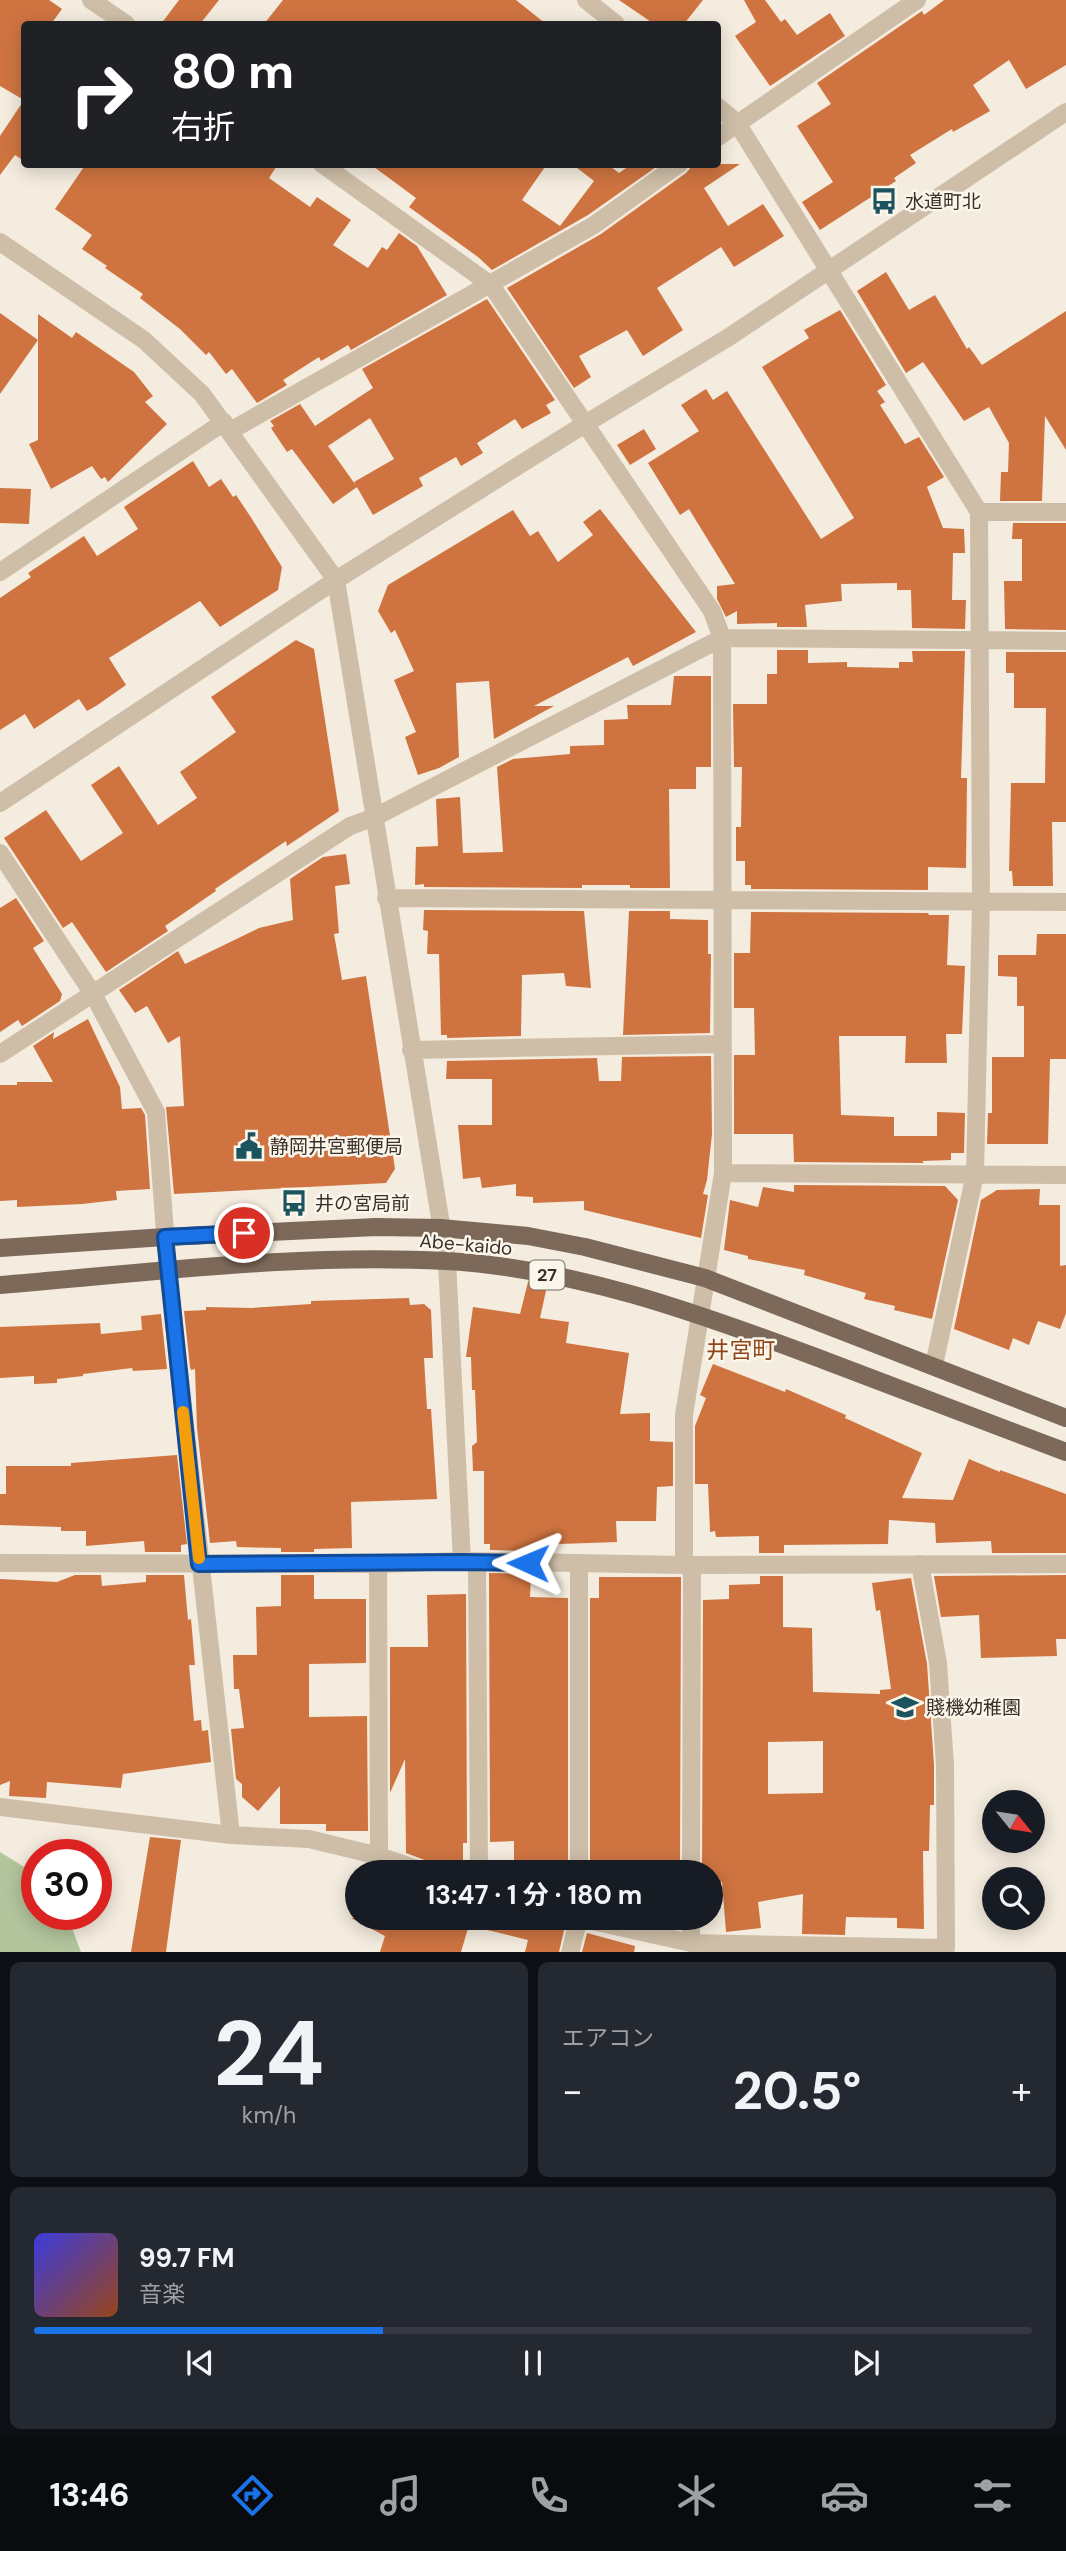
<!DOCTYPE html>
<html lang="ja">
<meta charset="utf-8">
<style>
body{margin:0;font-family:"DM Sans","Noto Sans JP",sans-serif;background:#242831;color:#f1f3f6;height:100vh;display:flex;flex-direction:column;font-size:26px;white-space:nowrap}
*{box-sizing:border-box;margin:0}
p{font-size:23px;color:#9ea1a6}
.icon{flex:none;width:38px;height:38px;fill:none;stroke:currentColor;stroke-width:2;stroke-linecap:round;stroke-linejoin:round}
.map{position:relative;height:1952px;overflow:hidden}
.side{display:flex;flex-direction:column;gap:10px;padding:10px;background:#0d0f14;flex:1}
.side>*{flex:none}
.guide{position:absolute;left:21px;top:21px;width:700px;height:147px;border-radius:7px;box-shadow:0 4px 18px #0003;background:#202124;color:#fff;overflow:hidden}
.needle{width:46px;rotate:120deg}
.tools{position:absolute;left:982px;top:1790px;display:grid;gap:14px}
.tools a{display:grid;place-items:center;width:63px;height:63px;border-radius:50%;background:#171b24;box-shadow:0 4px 18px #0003;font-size:35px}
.speed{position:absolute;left:21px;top:1839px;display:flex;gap:14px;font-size:35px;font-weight:700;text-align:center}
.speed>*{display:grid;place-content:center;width:91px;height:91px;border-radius:50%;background:#171b24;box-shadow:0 4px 18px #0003;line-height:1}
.speed .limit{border:10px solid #d22;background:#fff;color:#111}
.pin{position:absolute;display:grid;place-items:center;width:60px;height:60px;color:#fff;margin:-30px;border:4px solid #fff;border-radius:50%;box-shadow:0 2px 7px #0007}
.me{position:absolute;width:77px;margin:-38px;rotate:271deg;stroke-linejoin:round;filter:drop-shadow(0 0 5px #0008)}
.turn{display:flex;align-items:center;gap:24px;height:147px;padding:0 35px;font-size:32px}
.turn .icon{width:91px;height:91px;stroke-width:2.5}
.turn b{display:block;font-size:49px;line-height:60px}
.big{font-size:52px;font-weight:700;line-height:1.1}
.side .card{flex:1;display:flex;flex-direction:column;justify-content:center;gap:10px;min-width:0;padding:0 24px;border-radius:10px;background:#242831}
.side .dial{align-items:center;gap:0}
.dial b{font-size:91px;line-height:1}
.song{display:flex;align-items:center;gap:21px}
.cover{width:84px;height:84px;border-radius:10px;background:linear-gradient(135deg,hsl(240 70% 55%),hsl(20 70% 35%))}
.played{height:7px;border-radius:4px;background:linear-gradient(90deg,#1a73e8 35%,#363941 35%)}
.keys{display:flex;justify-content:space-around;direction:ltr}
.heat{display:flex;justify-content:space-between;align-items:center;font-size:38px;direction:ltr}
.side .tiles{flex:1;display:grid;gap:10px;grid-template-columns:1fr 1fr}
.card:last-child{grid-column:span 2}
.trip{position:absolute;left:345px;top:1860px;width:378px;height:70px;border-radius:35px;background:#171b24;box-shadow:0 4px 18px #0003;font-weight:700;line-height:70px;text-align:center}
.menu{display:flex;height:112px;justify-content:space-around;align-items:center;background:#090b0e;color:#9ea1a6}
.menu .icon{width:49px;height:49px}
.menu .current{color:#1a73e8}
.menu b{font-size:32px;color:#f1f3f6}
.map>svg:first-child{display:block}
</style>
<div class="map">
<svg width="1066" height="1953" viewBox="0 0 1066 1953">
<rect width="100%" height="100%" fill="#f4ecde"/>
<path fill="#b2c59c" d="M 0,1852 L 37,1875 L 37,1914 L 67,1915 L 81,1952 L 0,1952 Z"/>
<path fill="#cf7441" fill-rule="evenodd" d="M 0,0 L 49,0 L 62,9 L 51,24 L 24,24 L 24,161 L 15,155 L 0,175 L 0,136 L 24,100 L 0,86 Z
M 179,0 L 219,0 L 200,24 L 161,24 Z
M 283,0 L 516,0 L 546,24 L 264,24 Z
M 619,0 L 703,0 L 684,24 L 654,24 Z
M 744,0 L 765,0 L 781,22 L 785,19 L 797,35 L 830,13 L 845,36 L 770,86 L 735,36 L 756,22 Z
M 944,0 L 1066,0 L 1066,65 L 1026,89 L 1009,60 L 973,85 L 990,111 L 953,132 L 952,129 L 910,155 L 916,163 L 894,178 L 896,181 L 820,230 L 802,202 L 833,182 L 797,126 L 831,104 L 817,83 L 922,11 L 924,15 Z
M 86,164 L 278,164 L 269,178 L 310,207 L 317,197 L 351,220 L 333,245 L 368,268 L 382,247 L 387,250 L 399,233 L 417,246 L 447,295 L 351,350 L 348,345 L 321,361 L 319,357 L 283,380 L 287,385 L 257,403 L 232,369 L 226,374 L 209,352 L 206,355 L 180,329 L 140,298 L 143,294 L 105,268 L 107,266 L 82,249 L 92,235 L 55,209 Z
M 370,164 L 547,164 L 522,200 L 560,226 L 594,181 L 572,164 L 607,164 L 619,173 L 632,164 L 659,165 L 588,215 L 492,270 L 478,257 L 409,207 L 416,198 Z
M 694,164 L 740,164 L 704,188 L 728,226 L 763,204 L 784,236 L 734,267 L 721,247 L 657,288 L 683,330 L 643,356 L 627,330 L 579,356 L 591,377 L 574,388 L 507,288 L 601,234 L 686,173 Z
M 886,272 L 909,310 L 935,295 L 967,349 L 969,347 L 982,365 L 1066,311 L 1066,450 L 1045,416 L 1042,501 L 1000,501 L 1001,472 L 1008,472 L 1009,443 L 989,407 L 964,421 L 923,362 L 906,373 L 857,291 Z
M 487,299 L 555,400 L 546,405 L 551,413 L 522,429 L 515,419 L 477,443 L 483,453 L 461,466 L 456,457 L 419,478 L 423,486 L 373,515 L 354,482 L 394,459 L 370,418 L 328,446 L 357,487 L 333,504 L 292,449 L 287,452 L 271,428 L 274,426 L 270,421 L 300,404 L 315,426 L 373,388 L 362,369 Z
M 840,310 L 886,385 L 877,391 L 885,402 L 880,405 L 905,444 L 919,437 L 944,477 L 927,487 L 943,528 L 964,529 L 965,553 L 953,553 L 952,600 L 966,600 L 965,629 L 912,628 L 911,590 L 897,590 L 897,583 L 841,584 L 842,601 L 805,605 L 807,627 L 777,627 L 777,623 L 737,624 L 737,611 L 726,617 L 717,599 L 717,586 L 735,584 L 689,509 L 680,515 L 648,463 L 699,431 L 681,405 L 706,389 L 713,400 L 727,391 L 821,539 L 854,518 L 762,367 L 809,338 L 804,330 Z
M 0,313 L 38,340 L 38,314 L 72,338 L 76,332 L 134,372 L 153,396 L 145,402 L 167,424 L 108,482 L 105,477 L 101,479 L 92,466 L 51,489 L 29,444 L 38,440 L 38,340 L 0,394 Z
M 644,429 L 656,449 L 630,465 L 617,445 Z
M 193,461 L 209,487 L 221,479 L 233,497 L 236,495 L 252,519 L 282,567 L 278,590 L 220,627 L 200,601 L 109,658 L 126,685 L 96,706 L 87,711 L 79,699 L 34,729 L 25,714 L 0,730 L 0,598 L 31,577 L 28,573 L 84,536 L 97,556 L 138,529 L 124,507 Z
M 0,488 L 31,489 L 29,524 L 0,523 Z
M 600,509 L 696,632 L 633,666 L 628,657 L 534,706 L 554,706 L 494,739 L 489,681 L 456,683 L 459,757 L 439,768 L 418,775 L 405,737 L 416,732 L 394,680 L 414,671 L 395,630 L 391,633 L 378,611 L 388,585 L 513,510 L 530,536 L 538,531 L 558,562 L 593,535 L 583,522 Z
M 1013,523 L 1066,523 L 1066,630 L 1005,629 L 1004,581 L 1022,581 L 1022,539 L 1012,539 Z
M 296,640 L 314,649 L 339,811 L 287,846 L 286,841 L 215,889 L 216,891 L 165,926 L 168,931 L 106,972 L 72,922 L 63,928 L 4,838 L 46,810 L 81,861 L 123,833 L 91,785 L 119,766 L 158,825 L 197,798 L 180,772 L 236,732 L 211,697 Z
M 777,650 L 808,650 L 808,663 L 847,662 L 847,667 L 899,668 L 899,662 L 913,662 L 912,651 L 965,651 L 961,778 L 967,778 L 966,868 L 928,867 L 928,890 L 751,889 L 751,885 L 745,885 L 745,861 L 736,861 L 736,827 L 741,827 L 742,767 L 734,767 L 733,704 L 767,704 L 767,674 L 777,674 Z
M 1006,652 L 1066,652 L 1066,822 L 1052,822 L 1053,886 L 1013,886 L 1012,871 L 1009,871 L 1011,783 L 1045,783 L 1046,708 L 1014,708 L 1014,673 L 1006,673 Z
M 674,676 L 711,676 L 711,767 L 696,767 L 696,789 L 669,789 L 670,888 L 630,888 L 630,885 L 582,885 L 582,888 L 424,887 L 424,884 L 415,885 L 416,847 L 438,846 L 436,799 L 460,797 L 463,853 L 503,852 L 497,767 L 513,759 L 570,754 L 570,746 L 604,745 L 604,720 L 628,719 L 627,705 L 671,705 Z
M 346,854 L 350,884 L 335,886 L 339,933 L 334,934 L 342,980 L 366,976 L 395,1169 L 386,1183 L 174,1194 L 166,1107 L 184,1106 L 180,1036 L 168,1043 L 147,1006 L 135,1013 L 119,990 L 178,951 L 185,964 L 259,928 L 293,920 L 290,879 L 323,857 Z
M 16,898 L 44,941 L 33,948 L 62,994 L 60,1001 L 22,1026 L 18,1020 L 0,1032 L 0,908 Z
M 424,910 L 584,911 L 591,988 L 566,986 L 564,973 L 522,975 L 521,1036 L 447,1038 L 447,1035 L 441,1035 L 439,954 L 427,954 L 428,931 L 423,930 Z
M 629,911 L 670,911 L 670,919 L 708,920 L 708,954 L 711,954 L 710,1033 L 623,1035 Z
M 751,912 L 928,913 L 929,915 L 949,915 L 947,965 L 965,966 L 962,1034 L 946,1034 L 947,1063 L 905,1063 L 906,1036 L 839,1036 L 841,1115 L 894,1117 L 894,1136 L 937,1136 L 937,1112 L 965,1113 L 964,1153 L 951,1153 L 951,1160 L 922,1161 L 924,1163 L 794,1162 L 793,1134 L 734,1134 L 734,1055 L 755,1055 L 754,1008 L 734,1008 L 734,953 L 750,953 Z
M 1037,934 L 1066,934 L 1066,1059 L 1050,1059 L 1048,1144 L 987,1144 L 988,1113 L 992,1113 L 992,1057 L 1024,1057 L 1024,1006 L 1017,1006 L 1017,977 L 998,976 L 998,955 L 1036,955 Z
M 88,1019 L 120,1087 L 122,1109 L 141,1108 L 145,1115 L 150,1189 L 116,1191 L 117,1200 L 82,1204 L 17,1207 L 17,1200 L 0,1201 L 0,1085 L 17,1085 L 17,1082 L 53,1082 L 33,1046 L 54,1032 L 53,1039 Z
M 711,1056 L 712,1134 L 707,1180 L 703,1194 L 708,1195 L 701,1238 L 584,1210 L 584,1201 L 533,1203 L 533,1197 L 516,1196 L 516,1184 L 482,1188 L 480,1177 L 463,1179 L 458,1125 L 492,1125 L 492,1079 L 446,1079 L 447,1061 L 597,1058 L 599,1081 L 621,1081 L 622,1057 Z
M 794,1185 L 945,1186 L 958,1200 L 932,1319 L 894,1310 L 895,1306 L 864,1299 L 866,1293 L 804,1275 L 805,1270 L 748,1259 L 748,1256 L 724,1250 L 730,1200 L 758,1207 L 763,1187 L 794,1192 Z
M 1040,1189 L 1039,1205 L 1060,1205 L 1060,1266 L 1066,1265 L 1066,1313 L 1060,1329 L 1038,1321 L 1029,1345 L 1013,1338 L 1009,1350 L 954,1329 L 981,1200 L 997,1190 Z
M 528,1282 L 547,1286 L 540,1318 L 569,1322 L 566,1343 L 629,1353 L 620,1414 L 650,1413 L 650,1441 L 673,1442 L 673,1486 L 657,1487 L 656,1521 L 616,1521 L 617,1542 L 531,1545 L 531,1551 L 490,1550 L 490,1544 L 484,1544 L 484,1471 L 473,1471 L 472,1446 L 477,1442 L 475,1390 L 472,1390 L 471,1357 L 466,1357 L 473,1307 L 520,1314 Z
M 409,1298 L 410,1305 L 424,1304 L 431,1310 L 433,1358 L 424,1358 L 427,1409 L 431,1409 L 437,1499 L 351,1502 L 352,1548 L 314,1549 L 314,1552 L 281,1552 L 281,1548 L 237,1547 L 236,1541 L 210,1543 L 197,1428 L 195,1369 L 191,1370 L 190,1367 L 184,1311 L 206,1310 L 206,1307 L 252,1308 L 311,1304 L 311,1301 Z
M 161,1314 L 167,1369 L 133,1371 L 132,1368 L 83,1374 L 83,1376 L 57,1379 L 57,1383 L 34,1384 L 34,1376 L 0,1378 L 0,1327 L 100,1323 L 101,1334 L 142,1330 L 141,1316 Z
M 713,1364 L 785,1392 L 786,1389 L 846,1415 L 845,1418 L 922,1453 L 902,1498 L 953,1500 L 969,1459 L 1000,1472 L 1000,1470 L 1066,1494 L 1066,1553 L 992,1553 L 991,1541 L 936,1543 L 935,1523 L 889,1520 L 888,1544 L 784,1545 L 784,1553 L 759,1553 L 759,1536 L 716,1537 L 715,1531 L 710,1532 L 708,1484 L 695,1484 L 695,1426 L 706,1398 L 700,1395 Z
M 177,1455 L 187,1544 L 181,1545 L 181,1552 L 145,1552 L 144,1541 L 86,1546 L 86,1531 L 61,1531 L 61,1527 L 0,1525 L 0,1494 L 6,1494 L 6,1466 L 71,1466 L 71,1463 Z
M 489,1573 L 531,1574 L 530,1597 L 568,1598 L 568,1872 L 514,1872 L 514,1841 L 490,1842 Z
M 75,1575 L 101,1575 L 102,1586 L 146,1582 L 146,1575 L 184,1575 L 188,1620 L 191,1619 L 195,1665 L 189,1665 L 194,1721 L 201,1720 L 202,1731 L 208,1730 L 211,1762 L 123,1774 L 121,1788 L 47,1782 L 46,1798 L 9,1796 L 10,1781 L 0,1785 L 0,1579 L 57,1582 Z
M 281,1575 L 314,1575 L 314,1599 L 366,1599 L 366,1663 L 309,1664 L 309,1717 L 367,1716 L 368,1831 L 326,1831 L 326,1824 L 280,1824 L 280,1786 L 258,1811 L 242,1797 L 242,1784 L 236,1779 L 231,1729 L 244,1728 L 239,1689 L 234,1689 L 233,1655 L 257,1655 L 256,1607 L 281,1606 Z
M 1066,1575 L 1066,1639 L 1056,1639 L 1057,1656 L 981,1658 L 979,1615 L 941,1617 L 934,1576 Z
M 760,1576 L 783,1576 L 783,1627 L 812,1628 L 813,1692 L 880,1694 L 880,1690 L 891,1689 L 880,1610 L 876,1611 L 872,1583 L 911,1578 L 927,1664 L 934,1765 L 934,1805 L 930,1805 L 929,1851 L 923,1851 L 924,1929 L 897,1928 L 897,1918 L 846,1917 L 845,1935 L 802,1934 L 803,1894 L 758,1902 L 761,1928 L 726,1932 L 722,1882 L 710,1887 L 710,1872 L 702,1872 L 703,1600 L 729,1599 L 729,1585 L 760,1584 ZM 823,1741 L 823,1793 L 768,1794 L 768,1742 Z
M 599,1577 L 681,1577 L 680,1872 L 590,1872 L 590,1598 L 599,1598 Z
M 466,1594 L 467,1843 L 463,1843 L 463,1865 L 435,1864 L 406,1853 L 405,1759 L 390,1793 L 390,1647 L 428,1647 L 427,1595 Z
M 150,1837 L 181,1840 L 166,1952 L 131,1952 Z
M 351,1918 L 471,1918 L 461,1952 L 380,1952 L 385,1936 Z
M 472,1918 L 535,1918 L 565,1926 L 559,1952 L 525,1952 L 528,1940 L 471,1926 Z
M 587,1933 L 635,1946 L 634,1952 L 582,1952 Z"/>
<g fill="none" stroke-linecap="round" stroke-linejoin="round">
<path stroke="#cebea8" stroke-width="18" d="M 91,0 L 126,24
M 586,0 L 616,24
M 718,107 L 737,123 L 979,512 L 981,902 L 975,1174 L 934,1365
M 718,137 L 917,0
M 322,164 L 491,285 L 712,611 L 722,638 L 723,1173 L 684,1415 L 684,1565
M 0,242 L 144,340 L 202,394 L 336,580 L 447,1261 L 462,1561
M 230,431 L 594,225 L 679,164
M 979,512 L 1066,512
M 0,572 L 224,422
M 0,803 L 336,580 L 585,424 L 729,337 L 1066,112
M 0,853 L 93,994 L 156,1112 L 168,1272 L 231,1835
M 386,898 L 1066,902
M 411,1050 L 721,1044
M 0,1054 L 350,826 L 375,817 L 722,638 L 1066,641
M 723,1173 L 1066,1175
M 477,1562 L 479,1872
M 0,1563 L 378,1564 L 462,1561 L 684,1565 L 1066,1564
M 378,1564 L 379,1856
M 579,1564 L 579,1872
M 0,1807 L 231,1835 L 309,1839 L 379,1856 L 426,1872
M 691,1872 L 692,1565
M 579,1918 L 691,1943 L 946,1948 L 945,1765 L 938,1663 L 920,1564
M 691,1943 L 691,1918
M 570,1953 L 579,1918"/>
<path stroke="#7d6959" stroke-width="18" d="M 0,1248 L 165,1237 L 376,1227 L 441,1228 L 528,1236 L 585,1247 L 705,1278 L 1066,1418
M 0,1285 C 148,1273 297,1253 446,1261 C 573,1268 695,1312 813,1356 C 898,1388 982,1420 1066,1452"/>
</g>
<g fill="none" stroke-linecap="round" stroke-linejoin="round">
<defs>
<path id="route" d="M 244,1233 L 165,1237 L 199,1564 L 462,1562 L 528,1563"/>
</defs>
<use href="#route" stroke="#114b97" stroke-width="18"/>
<use href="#route" stroke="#1a73e8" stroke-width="12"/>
<path stroke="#f59e0b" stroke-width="12" d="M 183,1412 L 199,1558"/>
</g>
<defs>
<symbol id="bus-bare" viewBox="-9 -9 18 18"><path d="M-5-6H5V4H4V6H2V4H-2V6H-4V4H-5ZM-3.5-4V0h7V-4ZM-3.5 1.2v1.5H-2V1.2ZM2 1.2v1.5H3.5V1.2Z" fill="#1b535f" stroke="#fbf6eb" stroke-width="2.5" paint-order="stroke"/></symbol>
<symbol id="civic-bare" viewBox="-9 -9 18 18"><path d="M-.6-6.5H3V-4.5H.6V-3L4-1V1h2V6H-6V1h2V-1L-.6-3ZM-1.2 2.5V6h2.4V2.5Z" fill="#1b535f" stroke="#fbf6eb" stroke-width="2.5" paint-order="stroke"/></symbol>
<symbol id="school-bare" viewBox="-9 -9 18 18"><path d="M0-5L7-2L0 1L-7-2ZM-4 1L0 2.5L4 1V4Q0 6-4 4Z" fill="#1b535f" stroke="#fbf6eb" stroke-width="2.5" paint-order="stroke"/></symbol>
</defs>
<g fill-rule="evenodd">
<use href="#bus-bare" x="865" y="182" width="38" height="38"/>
<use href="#civic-bare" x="230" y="1127" width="38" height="38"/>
<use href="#bus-bare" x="275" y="1184" width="38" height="38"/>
<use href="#school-bare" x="886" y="1688" width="38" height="38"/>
</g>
<g text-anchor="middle" stroke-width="5" stroke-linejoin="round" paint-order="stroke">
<rect fill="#fbf6eb" stroke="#746b63" stroke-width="2" x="529.5" y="1260.5" width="35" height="29" rx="5"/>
<g font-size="18" font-weight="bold" fill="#3a3029">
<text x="547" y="1281">27</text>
</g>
<g font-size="19" fill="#3a3029" stroke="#fbf6eb" text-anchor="start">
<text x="905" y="208">水道町北</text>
<text x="270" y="1153">静岡井宮郵便局</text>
<text x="315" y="1210">井の宮局前</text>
<text x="926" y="1714">賤機幼稚園</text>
</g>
<g font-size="19" fill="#3a3029" stroke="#fbf6eb">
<text transform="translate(466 1244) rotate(5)" y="7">Abe-kaido</text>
</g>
<g font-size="23" fill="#90451b" stroke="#fbf6eb">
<text x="741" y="1358">井宮町</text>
</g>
</g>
</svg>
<div class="tools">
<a><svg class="needle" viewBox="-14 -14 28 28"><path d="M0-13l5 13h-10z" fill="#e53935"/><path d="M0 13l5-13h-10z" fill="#9ea1a6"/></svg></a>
<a><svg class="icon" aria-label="search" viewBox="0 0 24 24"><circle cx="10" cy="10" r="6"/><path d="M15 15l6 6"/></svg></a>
</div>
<div class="speed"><div class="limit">30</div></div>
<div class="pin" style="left:244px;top:1233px;background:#d93025"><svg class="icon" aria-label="arrive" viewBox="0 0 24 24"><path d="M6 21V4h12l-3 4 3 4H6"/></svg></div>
<svg class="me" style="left:528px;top:1563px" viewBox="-20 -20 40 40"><path d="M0-17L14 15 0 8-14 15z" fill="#1a73e8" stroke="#fff" stroke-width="4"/></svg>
<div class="trip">13:47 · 1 分 · 180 m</div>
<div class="guide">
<div class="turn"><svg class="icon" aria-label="right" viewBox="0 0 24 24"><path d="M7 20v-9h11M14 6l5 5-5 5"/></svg><div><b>80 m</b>右折</div></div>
</div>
</div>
<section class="side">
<div class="tiles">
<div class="card dial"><b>24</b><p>km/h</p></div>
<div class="card"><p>エアコン</p>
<div class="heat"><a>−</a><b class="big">20.5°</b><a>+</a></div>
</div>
<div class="card">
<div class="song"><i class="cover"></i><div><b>99.7 FM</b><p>音楽</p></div></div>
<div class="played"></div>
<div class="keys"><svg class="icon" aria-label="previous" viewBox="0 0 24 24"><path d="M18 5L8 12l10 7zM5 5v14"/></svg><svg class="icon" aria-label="pause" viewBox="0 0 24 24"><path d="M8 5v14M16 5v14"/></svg><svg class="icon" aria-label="next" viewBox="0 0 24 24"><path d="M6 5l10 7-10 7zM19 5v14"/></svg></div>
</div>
</div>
</section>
<nav class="menu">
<b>13:46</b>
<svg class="icon current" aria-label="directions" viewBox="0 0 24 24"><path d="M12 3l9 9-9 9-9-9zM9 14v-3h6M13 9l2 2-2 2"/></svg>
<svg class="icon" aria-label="music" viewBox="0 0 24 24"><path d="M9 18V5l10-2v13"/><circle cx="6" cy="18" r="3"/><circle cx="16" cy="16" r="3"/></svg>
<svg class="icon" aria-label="phone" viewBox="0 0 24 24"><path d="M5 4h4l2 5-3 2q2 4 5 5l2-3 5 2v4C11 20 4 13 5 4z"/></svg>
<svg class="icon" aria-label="climate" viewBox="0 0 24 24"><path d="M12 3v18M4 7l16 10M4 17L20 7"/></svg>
<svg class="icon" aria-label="car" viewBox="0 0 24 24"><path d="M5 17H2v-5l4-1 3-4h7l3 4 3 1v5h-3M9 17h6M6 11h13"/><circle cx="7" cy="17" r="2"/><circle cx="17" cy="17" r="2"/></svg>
<svg class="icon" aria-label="filters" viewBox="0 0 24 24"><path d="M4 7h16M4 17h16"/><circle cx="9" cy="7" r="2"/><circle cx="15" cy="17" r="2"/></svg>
</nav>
